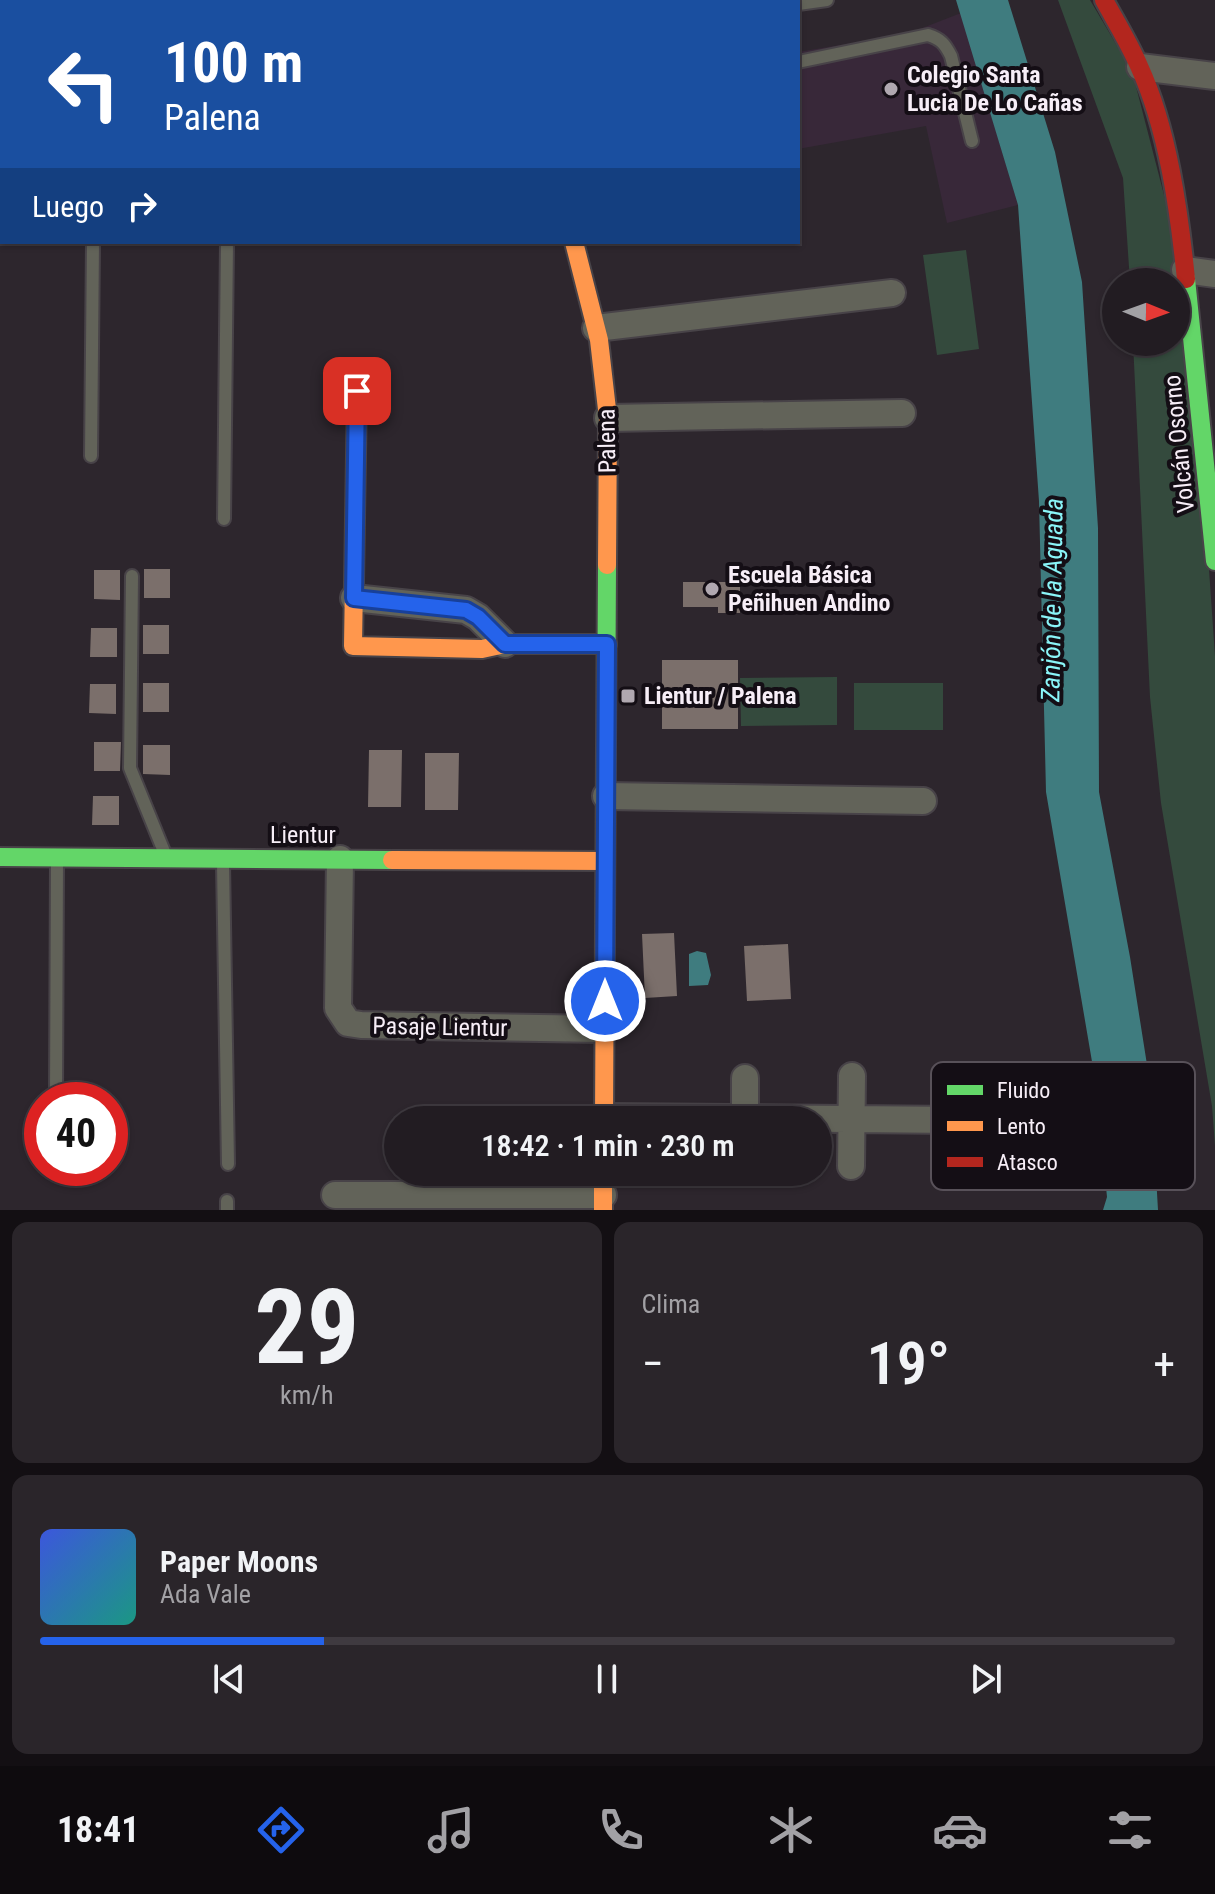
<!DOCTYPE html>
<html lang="es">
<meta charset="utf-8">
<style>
body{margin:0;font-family:"Roboto Condensed",sans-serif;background:#2a252a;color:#f1f3f6;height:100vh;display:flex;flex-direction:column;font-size:30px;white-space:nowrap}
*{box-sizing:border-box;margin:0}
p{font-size:26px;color:#a2a1a5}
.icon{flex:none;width:44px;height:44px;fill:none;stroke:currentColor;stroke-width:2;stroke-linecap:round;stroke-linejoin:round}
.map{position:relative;height:1210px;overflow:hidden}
.details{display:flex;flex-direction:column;gap:12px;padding:12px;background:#130f13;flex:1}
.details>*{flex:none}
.guide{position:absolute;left:0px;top:0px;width:800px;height:244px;box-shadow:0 2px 6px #0004,0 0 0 2px #3f3a40;background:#1a4fa0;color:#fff;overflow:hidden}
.needle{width:52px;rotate:91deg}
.buttons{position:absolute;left:1102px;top:268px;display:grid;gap:16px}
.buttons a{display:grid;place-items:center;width:88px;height:88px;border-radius:50%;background:#221c22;box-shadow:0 2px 6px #0004,0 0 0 2px #3f3a40;font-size:40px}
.speed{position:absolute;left:24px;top:1082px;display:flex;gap:16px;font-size:40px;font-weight:700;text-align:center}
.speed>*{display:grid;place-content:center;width:104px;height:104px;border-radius:50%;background:#221c22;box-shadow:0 2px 6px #0004,0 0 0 2px #3f3a40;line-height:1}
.speed .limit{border:12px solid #d22;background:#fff;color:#111}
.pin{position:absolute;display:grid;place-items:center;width:68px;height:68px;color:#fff;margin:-34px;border-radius:16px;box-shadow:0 4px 12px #0006}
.me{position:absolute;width:88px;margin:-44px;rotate:0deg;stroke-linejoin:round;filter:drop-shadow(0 0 6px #0008)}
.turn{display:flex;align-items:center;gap:28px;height:168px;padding:0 32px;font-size:36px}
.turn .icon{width:104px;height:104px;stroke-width:2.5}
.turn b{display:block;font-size:56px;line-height:68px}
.then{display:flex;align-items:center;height:76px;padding:0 32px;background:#0003;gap:16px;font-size:30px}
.big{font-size:60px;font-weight:600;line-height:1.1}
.details .widget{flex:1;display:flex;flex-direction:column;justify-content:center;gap:12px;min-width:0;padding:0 28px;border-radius:16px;background:#2a252a}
.details .dial{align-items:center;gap:0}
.dial b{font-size:104px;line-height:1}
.song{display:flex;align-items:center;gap:24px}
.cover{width:96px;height:96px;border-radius:12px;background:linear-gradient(135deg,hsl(230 70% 55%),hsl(170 70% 35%))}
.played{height:8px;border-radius:4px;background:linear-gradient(90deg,#2563eb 25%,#3f3a40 25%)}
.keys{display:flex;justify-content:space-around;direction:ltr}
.heat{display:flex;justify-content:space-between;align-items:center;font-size:44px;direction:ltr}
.details .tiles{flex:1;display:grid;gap:12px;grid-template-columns:1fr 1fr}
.widget:last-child{grid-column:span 2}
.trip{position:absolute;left:384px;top:1106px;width:448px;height:80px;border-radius:40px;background:#221c22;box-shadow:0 2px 6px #0004,0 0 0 2px #3f3a40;font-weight:600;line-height:80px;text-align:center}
.dock{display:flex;height:128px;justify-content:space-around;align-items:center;background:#0e0b0e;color:#a2a1a5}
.dock .icon{width:56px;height:56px}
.dock .active{color:#2563eb}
.dock b{font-size:36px;color:#f1f3f6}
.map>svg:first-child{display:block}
</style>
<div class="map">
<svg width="1215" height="1210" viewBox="0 0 1215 1210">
<rect width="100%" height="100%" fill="#2d262d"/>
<path fill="#382839" d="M 961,13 L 1018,205 L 947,223 L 926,126 L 798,149 L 798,52 L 907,34 Z"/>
<path fill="#344a3d" d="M 1058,0 L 1090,0 L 1132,71 L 1171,222 L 1197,396 L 1215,656 L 1215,1146 L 1212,1106 L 1161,803 L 1150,697 L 1133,342 L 1176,342 L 1176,282 L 1130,282 L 1123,178 Z
M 966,250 L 979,349 L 937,355 L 923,255 Z
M 837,677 L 837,725 L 741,726 L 740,678 Z
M 854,683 L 943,683 L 943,730 L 854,730 Z"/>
<path fill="#3f7c7f" d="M 956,0 L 1008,0 L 1055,152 L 1082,282 L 1098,528 L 1099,792 L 1130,957 L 1151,1090 L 1158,1210 L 1103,1210 L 1107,1197 L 1096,1085 L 1046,792 L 1039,501 L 1018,205 Z
M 697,951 L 706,953 L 711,975 L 708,985 L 689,986 L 689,954 Z"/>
<path fill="#7b6f6b" d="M 144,569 L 170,569 L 170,598 L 144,598 Z
M 94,570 L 120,570 L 120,600 L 94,599 Z
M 683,582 L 740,582 L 740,613 L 718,613 L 718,607 L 683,607 Z
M 143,625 L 169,625 L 169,654 L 143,654 Z
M 91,628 L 117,628 L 117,657 L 90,657 Z
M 662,660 L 738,660 L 738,729 L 662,729 Z
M 143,683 L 169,683 L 169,712 L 143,712 Z
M 90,684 L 116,684 L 116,714 L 89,713 Z
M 94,742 L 121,742 L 120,771 L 94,771 Z
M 143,745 L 170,745 L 170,775 L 143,774 Z
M 369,750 L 402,750 L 401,807 L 368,807 Z
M 425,753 L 459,753 L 458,810 L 425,810 Z
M 93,796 L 119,796 L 119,825 L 92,825 Z
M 674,933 L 677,996 L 645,998 L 642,934 Z
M 788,944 L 791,999 L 747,1001 L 744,946 Z"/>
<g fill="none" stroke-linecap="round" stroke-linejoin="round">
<defs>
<path id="lane" d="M 798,4 L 827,0
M 798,62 L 928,35 C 941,39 945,44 951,56 L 972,141
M 91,456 L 93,242
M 224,519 L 227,242
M 132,576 L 130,768 L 165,854
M 223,863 L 228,1164
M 56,1100 L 57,859
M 227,1201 L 227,1210"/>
<path id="street" d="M 208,2 L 208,0
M 1140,67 L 1215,76
M 0,201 L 2,201
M 1185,270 L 1215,274
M 596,328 L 892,293
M 608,418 L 902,413
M 354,598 L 466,610 L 478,617 L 505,644
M 606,796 L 923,801
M 340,859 L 338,1008 L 348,1023 L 361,1025 L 604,1029
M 745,1078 L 745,1120
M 961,1078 L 961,1162
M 604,1117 L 961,1120
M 851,1166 L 852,1076
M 335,1195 L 603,1195"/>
<path id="fast" d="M 509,0 L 510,2
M 1186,279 L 1215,561
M 0,857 L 392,860
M 605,928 L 607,565"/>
<path id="slow" d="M 574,242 L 599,340 L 608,418 L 607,565
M 357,391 L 353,646 L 482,649 L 505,644 L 607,644
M 392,860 L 605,861
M 604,1120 L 605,928
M 603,1172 L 603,1210"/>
<path id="jam" d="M 1104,0 C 1116,22 1129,43 1139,66 C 1168,129 1179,211 1186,279"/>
</defs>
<use href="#lane" stroke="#484348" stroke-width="16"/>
<use href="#street" stroke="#484348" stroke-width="30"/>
<use href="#fast" stroke="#484348" stroke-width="22"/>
<use href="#slow" stroke="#484348" stroke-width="22"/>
<use href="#jam" stroke="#484348" stroke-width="22"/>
<use href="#lane" stroke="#626359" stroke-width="12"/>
<use href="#street" stroke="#626359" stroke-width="26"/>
<use href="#fast" stroke="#63d668" stroke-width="18"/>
<use href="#slow" stroke="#ff974d" stroke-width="18"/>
<use href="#jam" stroke="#b3261e" stroke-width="18"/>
</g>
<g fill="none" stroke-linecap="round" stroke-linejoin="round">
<defs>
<path id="route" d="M 357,391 L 354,598 L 466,610 L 478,617 L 505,644 L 607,644 L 605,1001"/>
</defs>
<use href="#route" stroke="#184099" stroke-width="20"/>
<use href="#route" stroke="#2563eb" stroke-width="14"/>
</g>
<g fill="#b0a8b0" stroke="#140e15" stroke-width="3">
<circle cx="891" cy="89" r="8"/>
<circle cx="712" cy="589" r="8"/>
<rect x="620" y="688" width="16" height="16" rx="4"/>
</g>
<g text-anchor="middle" stroke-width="8" stroke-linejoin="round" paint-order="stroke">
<g font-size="24" font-weight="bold" fill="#f7eef7" stroke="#140e15" text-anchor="start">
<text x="907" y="83">Colegio Santa<tspan x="907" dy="28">Lucia De Lo Cañas</tspan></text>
<text x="728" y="583">Escuela Básica<tspan x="728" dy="28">Peñihuen Andino</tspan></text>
<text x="644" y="704">Lientur / Palena</text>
</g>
<g font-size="24" fill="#f7eef7" stroke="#140e15">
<text transform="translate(607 441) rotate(-91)" y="8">Palena</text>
<text transform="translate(1179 444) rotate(-96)" y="8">Volcán Osorno</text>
<text x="303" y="843">Lientur</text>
<text transform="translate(440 1027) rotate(1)" y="8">Pasaje Lientur</text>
</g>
<g font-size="26" font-style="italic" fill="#8af5f8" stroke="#140e15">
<text transform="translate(1052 600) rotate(-89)" y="9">Zanjón de la Aguada</text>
</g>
</g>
<rect x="931" y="1062" width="264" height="128" rx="12" fill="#140e15" stroke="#585159" stroke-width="2"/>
<rect x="947" y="1085" width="36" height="10" fill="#63d668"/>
<rect x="947" y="1121" width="36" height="10" fill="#ff974d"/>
<rect x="947" y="1157" width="36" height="10" fill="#b3261e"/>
<g font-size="22" fill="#f7eef7">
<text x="997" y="1098">Fluido</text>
<text x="997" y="1134">Lento</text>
<text x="997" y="1170">Atasco</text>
</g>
</svg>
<div class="buttons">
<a><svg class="needle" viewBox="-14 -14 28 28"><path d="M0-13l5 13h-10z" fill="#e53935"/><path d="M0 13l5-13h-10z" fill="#a2a1a5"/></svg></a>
</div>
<div class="speed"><div class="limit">40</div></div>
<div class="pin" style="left:357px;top:391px;background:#d93025"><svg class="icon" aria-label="arrive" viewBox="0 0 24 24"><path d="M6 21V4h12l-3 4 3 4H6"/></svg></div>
<svg class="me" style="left:605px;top:1001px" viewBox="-20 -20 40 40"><circle r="17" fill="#2563eb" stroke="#fff" stroke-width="3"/><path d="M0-11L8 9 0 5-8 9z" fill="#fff"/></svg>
<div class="trip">18:42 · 1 min · 230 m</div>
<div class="guide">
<div class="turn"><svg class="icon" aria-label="left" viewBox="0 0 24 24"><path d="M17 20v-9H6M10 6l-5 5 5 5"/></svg><div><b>100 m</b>Palena</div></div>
<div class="then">Luego<svg class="icon" aria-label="right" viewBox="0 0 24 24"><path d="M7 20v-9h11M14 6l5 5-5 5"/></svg></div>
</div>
</div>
<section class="details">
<div class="tiles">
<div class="widget dial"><b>29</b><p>km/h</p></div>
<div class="widget"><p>Clima</p>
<div class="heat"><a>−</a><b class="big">19°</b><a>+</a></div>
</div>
<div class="widget">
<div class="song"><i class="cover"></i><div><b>Paper Moons</b><p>Ada Vale</p></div></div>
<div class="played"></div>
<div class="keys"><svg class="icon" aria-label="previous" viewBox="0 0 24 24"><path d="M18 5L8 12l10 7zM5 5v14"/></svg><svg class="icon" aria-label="pause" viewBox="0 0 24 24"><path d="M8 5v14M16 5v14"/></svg><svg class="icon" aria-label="next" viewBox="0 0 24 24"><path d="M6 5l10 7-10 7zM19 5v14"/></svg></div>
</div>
</div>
</section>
<nav class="dock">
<b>18:41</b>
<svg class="icon active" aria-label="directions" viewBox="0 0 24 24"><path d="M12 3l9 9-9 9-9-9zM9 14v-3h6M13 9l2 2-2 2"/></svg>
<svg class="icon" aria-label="music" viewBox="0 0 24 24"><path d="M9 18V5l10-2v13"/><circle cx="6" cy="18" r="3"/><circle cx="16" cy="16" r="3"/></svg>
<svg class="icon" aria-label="phone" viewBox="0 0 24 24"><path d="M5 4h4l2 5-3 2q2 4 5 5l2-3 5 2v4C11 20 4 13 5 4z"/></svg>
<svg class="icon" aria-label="climate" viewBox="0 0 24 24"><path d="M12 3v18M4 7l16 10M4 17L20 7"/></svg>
<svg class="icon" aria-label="car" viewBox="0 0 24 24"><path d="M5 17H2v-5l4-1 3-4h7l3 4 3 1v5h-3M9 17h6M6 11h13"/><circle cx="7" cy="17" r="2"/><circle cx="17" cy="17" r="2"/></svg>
<svg class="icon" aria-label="filters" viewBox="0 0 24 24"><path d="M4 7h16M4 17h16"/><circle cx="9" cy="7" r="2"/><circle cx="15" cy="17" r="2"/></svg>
</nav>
